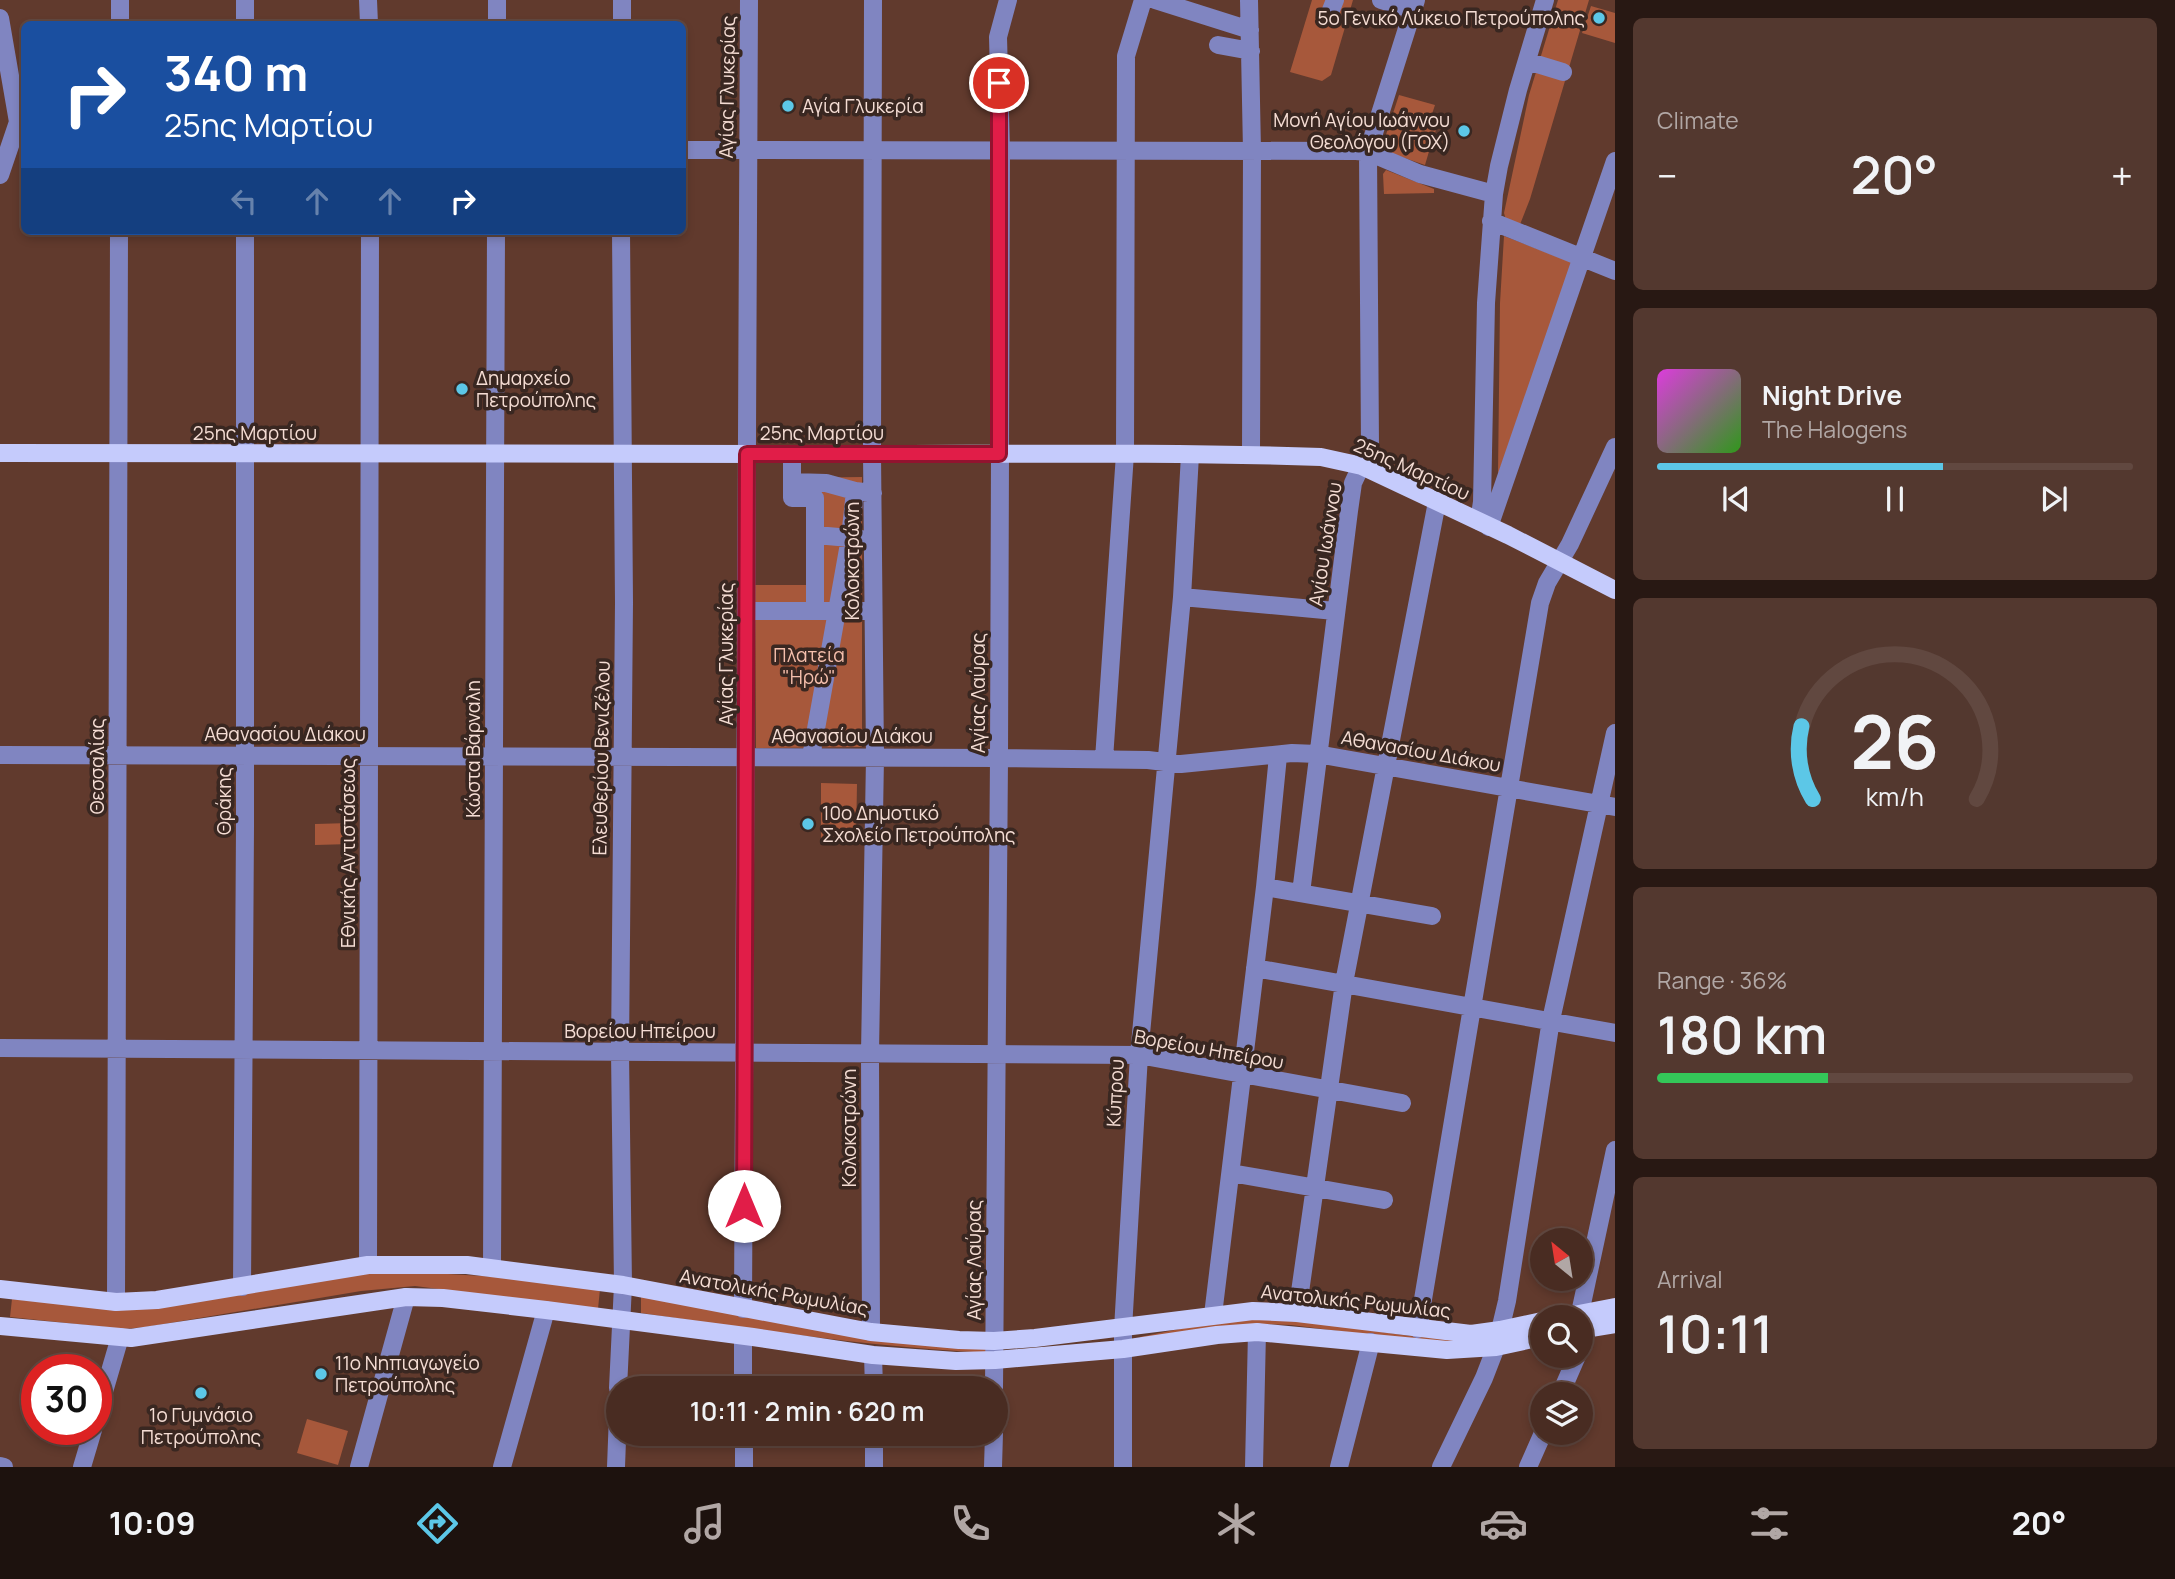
<!DOCTYPE html>
<meta charset="utf-8">
<style>
body{margin:0;font-family:Manrope,sans-serif;background:#53382f;color:#f1f3f6;height:100vh;display:flex;flex-direction:column;font-size:26px;white-space:nowrap}
*{box-sizing:border-box;margin:0}
p{font-size:23px;color:#b1a7a5}
.icon{flex:none;width:38px;height:38px;fill:none;stroke:currentColor;stroke-width:2;stroke-linecap:round;stroke-linejoin:round}
.map{position:relative;flex:1;overflow:hidden}
.sheet{display:flex;flex-direction:column;gap:18px;padding:18px;background:#281813;width:560px}
.sheet>*{flex:none}
.top-card{position:absolute;left:21px;top:21px;width:665px;height:214px;border-radius:10px;box-shadow:0 4px 10px #0003,0 0 0 2px #614840;background:#1a4fa0;color:#fff;overflow:hidden}
.needle{width:46px;rotate:330deg}
.fabs{position:absolute;left:1530px;top:1228px;display:grid;gap:14px}
.fabs a{display:grid;place-items:center;width:63px;height:63px;border-radius:50%;background:#492c22;box-shadow:0 4px 10px #0003,0 0 0 2px #614840;font-size:35px}
.speed{position:absolute;left:21px;top:1354px;display:flex;gap:14px;font-size:35px;font-weight:700;text-align:center}
.speed>*{display:grid;place-content:center;width:91px;height:91px;border-radius:50%;background:#492c22;box-shadow:0 4px 10px #0003,0 0 0 2px #614840;line-height:1}
.speed .limit{border:10px solid #d22;background:#fff;color:#111}
.pin{position:absolute;display:grid;place-items:center;width:60px;height:60px;color:#fff;margin:-30px;border:4px solid #fff;border-radius:50%;box-shadow:0 2px 7px #0007}
.me{position:absolute;width:77px;margin:-38px;rotate:0deg;stroke-linejoin:round;filter:drop-shadow(0 0 5px #0008)}
.turn{display:flex;align-items:center;gap:24px;height:147px;padding:0 28px;font-size:32px}
.turn .icon{width:91px;height:91px;stroke-width:2.5}
.turn b{display:block;font-size:49px;line-height:60px}
.lanes{display:flex;align-items:center;height:66px;padding:0 28px;background:#0003;justify-content:center;gap:35px;direction:ltr}
.lanes .off{opacity:.35}
.big{font-size:52px;font-weight:600;line-height:1.1}
.sheet .widget{flex:1;display:flex;flex-direction:column;justify-content:center;gap:10px;min-width:0;padding:0 24px;border-radius:10px;background:#53382f}
.sheet .dial{align-items:center;gap:0}
.dial svg{height:182px;overflow:visible;fill:none;stroke:#614840;stroke-width:7;stroke-linecap:round;text-anchor:middle}
.dial text{fill:#f1f3f6;stroke:none}
.song{display:flex;align-items:center;gap:21px}
.cover{width:84px;height:84px;border-radius:10px;background:linear-gradient(135deg,hsl(300 70% 55%),hsl(110 70% 35%))}
.played{height:7px;border-radius:4px;background:linear-gradient(90deg,#5cc7e7 60%,#614840 60%)}
.keys{display:flex;justify-content:space-around;direction:ltr}
.heat{display:flex;justify-content:space-between;align-items:center;font-size:38px;direction:ltr}
.charge{height:10px;border-radius:5px;background:linear-gradient(90deg,#34c759 36%,#614840 0)}
.trip{position:absolute;left:606px;top:1376px;width:402px;height:70px;border-radius:35px;background:#492c22;box-shadow:0 4px 10px #0003,0 0 0 2px #614840;font-weight:600;line-height:70px;text-align:center}
.dock{display:flex;height:112px;justify-content:space-around;align-items:center;background:#1d120e;color:#b1a7a5}
.dock .icon{width:49px;height:49px}
.dock .on{color:#5cc7e7}
.dock b{font-size:32px;color:#f1f3f6}
main{display:flex;flex:1;min-height:0}
.map>svg:first-child{display:block}
</style>
<main>
<div class="map">
<svg width="1615" height="1467" viewBox="0 0 1615 1467">
<rect width="100%" height="100%" fill="#613a2d"/>
<path fill="#a7583b" d="M 1312,0 L 1353,0 L 1331,75 L 1322,81 L 1290,72 Z
M 1558,0 L 1589,0 L 1530,199 L 1519,227 L 1506,220 L 1504,213 L 1529,95 Z
M 1591,6 L 1615,13 L 1615,43 L 1582,33 Z
M 1399,95 L 1435,105 L 1430,120 L 1439,122 L 1432,141 L 1428,139 L 1425,146 L 1430,148 L 1425,165 L 1381,150 Z
M 1386,170 L 1434,189 L 1434,193 L 1384,194 L 1383,174 Z
M 1504,236 L 1576,264 L 1498,474 L 1500,303 Z
M 862,477 L 862,747 L 756,748 L 755,585 L 809,585 L 810,502 L 787,478 Z
M 821,783 L 857,784 L 856,840 L 821,840 Z
M 350,823 L 351,844 L 315,845 L 315,824 Z
M 414,1272 L 499,1277 L 600,1289 L 598,1309 L 415,1286 L 361,1291 L 146,1327 L 123,1329 L 10,1317 L 12,1299 L 124,1310 L 361,1274 Z
M 641,1296 L 990,1346 L 990,1353 C 871,1347 758,1330 641,1313 Z
M 1292,1319 L 1417,1337 L 1461,1338 L 1460,1344 L 1417,1341 L 1291,1325 L 1259,1324 L 1140,1342 L 1140,1337 L 1219,1321 Z
M 307,1419 L 348,1431 L 338,1465 L 297,1453 Z"/>
<g fill="none" stroke-linecap="round" stroke-linejoin="round">
<path stroke="#8085c1" stroke-width="18" d="M 368,0 L 369,24
M 1155,0 L 1250,30
M 1249,0 L 1252,151 L 1251,455
M 1381,0 L 1413,10
M 1331,10 L 1335,0
M 0,18 L 18,122 L 0,175
M 120,24 L 120,0
M 245,24 L 245,0
M 497,24 L 497,0
M 622,24 L 622,0
M 1218,45 L 1251,51
M 1527,61 L 1563,72
M 682,150 L 1356,151 L 1368,152 L 1420,174 L 1494,194
M 1491,221 L 1615,271
M 792,454 L 792,498 L 815,498 L 815,610
M 792,482 L 826,483 L 855,491
M 1479,521 L 1482,502 L 1486,303 L 1494,194 L 1499,166 L 1518,90 L 1545,0
M 1489,527 L 1615,161
M 816,535 L 861,539
M 1182,597 L 1335,611
M 748,611 L 873,611
M 0,755 L 999,758 L 1148,760 L 1181,764 L 1292,753 L 1317,754 L 1615,807
M 811,757 L 850,538 L 855,491 L 873,493
M 1104,759 L 1125,454 L 1126,56 L 1143,0
M 1265,887 L 1432,916
M 1301,893 L 1349,511 L 1353,483 L 1370,447 L 1368,152 L 1416,0
M 1255,968 L 1615,1033
M 0,1048 L 1139,1055 L 1402,1103
M 1231,1173 L 1384,1200
M 368,1265 L 370,231
M 492,1267 L 496,231
M 242,1287 L 245,827 L 245,231
M 116,1302 L 119,231
M 743,1309 L 749,0
M 1297,1313 L 1344,983 L 1437,502
M 1580,1313 L 1615,1150
M 1213,1315 L 1265,887 L 1278,756
M 1418,1329 L 1540,603 L 1547,583 L 1570,544 L 1615,447
M 871,1332 L 870,1053 L 875,757 L 872,454 L 873,0
M 743,1336 L 743,1388
M 873,1355 L 874,1388
M 618,1388 L 623,1285 L 620,1052 L 624,602 L 621,231
M 994,1388 L 999,758 L 1001,150 L 998,37 L 1008,0
M 1560,1395 L 1577,1356
M 96,1419 L 120,1337
M 744,1433 L 744,1467
M 874,1433 L 874,1467
M 0,1466 L 4,1467
M 82,1467 L 93,1430
M 359,1467 L 406,1297
M 502,1467 L 546,1310
M 616,1467 L 618,1414
M 993,1467 L 994,1433
M 1123,1467 L 1123,1329 L 1139,1055 L 1182,597 L 1190,455
M 1254,1467 L 1257,1332
M 1339,1467 L 1371,1342
M 1441,1467 L 1484,1378 L 1496,1347 L 1507,1301 L 1551,1020 L 1615,733
M 1528,1467 L 1543,1433"/>
<path stroke="#c5cbfc" stroke-width="18" d="M 0,453 C 290,456 580,454 869,454 C 1020,454 1170,452 1321,457 L 1362,466 L 1508,535 L 1615,590
M 0,1289 L 116,1302 L 157,1300 L 368,1265 L 467,1265 L 623,1285 L 871,1332 L 959,1340 L 994,1341 L 1035,1338 L 1253,1311 L 1297,1313 L 1471,1334 L 1500,1330 L 1542,1321
M 1558,1318 L 1615,1307
M 0,1326 L 131,1338 L 406,1297 L 443,1298 L 546,1310 L 753,1337 L 873,1355 L 956,1361 L 995,1360 L 1123,1349 L 1217,1335 L 1257,1332 L 1447,1350 L 1496,1347 L 1542,1337
M 1580,1330 L 1615,1324"/>
</g>
<g fill="none" stroke-linecap="round" stroke-linejoin="round">
<defs>
<path id="route" d="M 744,1206 L 747,454 L 999,454 L 999,83"/>
</defs>
<use href="#route" stroke="#92132f" stroke-width="18"/>
<use href="#route" stroke="#e11d48" stroke-width="12"/>
</g>
<g fill="#5cc7e7" stroke="#392721" stroke-width="2.5">
<circle cx="1599" cy="18" r="7"/>
<circle cx="788" cy="106" r="7"/>
<circle cx="1464" cy="131" r="7"/>
<circle cx="462" cy="389" r="7"/>
<circle cx="808" cy="824" r="7"/>
<circle cx="321" cy="1374" r="7"/>
<circle cx="201" cy="1393" r="7"/>
</g>
<g text-anchor="middle" stroke-width="7" stroke-linejoin="round" paint-order="stroke">
<g font-size="19" fill="#f5ddd4" stroke="#392721" text-anchor="start">
<text x="1585" y="25" text-anchor="end">5ο Γενικό Λύκειο Πετρούπολης</text>
<text x="802" y="113">Αγία Γλυκερία</text>
<text x="1450" y="127" text-anchor="end">Μονή Αγίου Ιωάννου<tspan x="1450" dy="22">Θεολόγου (ΓΟΧ)</tspan></text>
<text x="476" y="385">Δημαρχείο<tspan x="476" dy="22">Πετρούπολης</tspan></text>
<text x="822" y="820">10ο Δημοτικό<tspan x="822" dy="22">Σχολείο Πετρούπολης</tspan></text>
<text x="335" y="1370">11ο Νηπιαγωγείο<tspan x="335" dy="22">Πετρούπολης</tspan></text>
<text x="201" y="1422" text-anchor="middle">1ο Γυμνάσιο<tspan x="201" dy="22">Πετρούπολης</tspan></text>
</g>
<g font-size="19" fill="#f5ddd4" stroke="#392721">
<text transform="translate(727 87) rotate(-89)" y="7">Αγίας Γλυκερίας</text>
<text x="255" y="440">25ης Μαρτίου</text>
<text x="822" y="440">25ης Μαρτίου</text>
<text transform="translate(1412 469) rotate(24)" y="7">25ης Μαρτίου</text>
<text transform="translate(1325 544) rotate(-81)" y="7">Αγίου Ιωάννου</text>
<text transform="translate(852 561) rotate(-90)" y="7">Κολοκοτρώνη</text>
<text transform="translate(726 654) rotate(-90)" y="7">Αγίας Γλυκερίας</text>
<text transform="translate(978 693) rotate(-90)" y="7">Αγίας Λαύρας</text>
<text x="285" y="741">Αθανασίου Διάκου</text>
<text x="852" y="743">Αθανασίου Διάκου</text>
<text transform="translate(473 749) rotate(-90)" y="7">Κώστα Βάρναλη</text>
<text transform="translate(1421 751) rotate(10)" y="7">Αθανασίου Διάκου</text>
<text transform="translate(601 758) rotate(-89)" y="7">Ελευθερίου Βενιζέλου</text>
<text transform="translate(97 766) rotate(-90)" y="7">Θεσσαλίας</text>
<text transform="translate(224 801) rotate(-90)" y="7">Θράκης</text>
<text transform="translate(348 853) rotate(-90)" y="7">Εθνικής Αντιστάσεως</text>
<text x="640" y="1038">Βορείου Ηπείρου</text>
<text transform="translate(1209 1049) rotate(10)" y="7">Βορείου Ηπείρου</text>
<text transform="translate(1115 1093) rotate(-87)" y="7">Κύπρου</text>
<text transform="translate(849 1128) rotate(-90)" y="7">Κολοκοτρώνη</text>
<text transform="translate(974 1260) rotate(-90)" y="7">Αγίας Λαύρας</text>
<text transform="translate(774 1292) rotate(10)" y="7">Ανατολικής Ρωμυλίας</text>
<text transform="translate(1356 1301) rotate(6)" y="7">Ανατολικής Ρωμυλίας</text>
</g>
<g font-size="19" fill="#f5bfac" stroke="#392721">
<text x="809" y="662">Πλατεία<tspan x="809" dy="22">"Ηρώ"</tspan></text>
</g>
</g>
</svg>
<div class="fabs">
<a><svg class="needle" viewBox="-14 -14 28 28"><path d="M0-13l5 13h-10z" fill="#e53935"/><path d="M0 13l5-13h-10z" fill="#b1a7a5"/></svg></a>
<a><svg class="icon" aria-label="search" viewBox="0 0 24 24"><circle cx="10" cy="10" r="6"/><path d="M15 15l6 6"/></svg></a>
<a><svg class="icon" aria-label="layers" viewBox="0 0 24 24"><path d="M12 4l9 5-9 5-9-5zM3 14l9 5 9-5"/></svg></a>
</div>
<div class="speed"><div class="limit">30</div></div>
<div class="pin" style="left:999px;top:83px;background:#d93025"><svg class="icon" aria-label="arrive" viewBox="0 0 24 24"><path d="M6 21V4h12l-3 4 3 4H6"/></svg></div>
<svg class="me" style="left:744px;top:1206px" viewBox="-20 -20 40 40"><circle r="19" fill="#fff"/><path d="M0-13L10 11 0 6-10 11z" fill="#e11d48"/></svg>
<div class="trip">10:11 · 2 min · 620 m</div>
<div class="top-card">
<div class="turn"><svg class="icon" aria-label="right" viewBox="0 0 24 24"><path d="M7 20v-9h11M14 6l5 5-5 5"/></svg><div><b>340 m</b>25ης Μαρτίου</div></div>
<div class="lanes"><svg class="icon off" aria-label="left" viewBox="0 0 24 24"><path d="M17 20v-9H6M10 6l-5 5 5 5"/></svg><svg class="icon off" aria-label="ahead" viewBox="0 0 24 24"><path d="M12 20V5M6 11l6-6 6 6"/></svg><svg class="icon off" aria-label="ahead" viewBox="0 0 24 24"><path d="M12 20V5M6 11l6-6 6 6"/></svg><svg class="icon" aria-label="right" viewBox="0 0 24 24"><path d="M7 20v-9h11M14 6l5 5-5 5"/></svg></div>
</div>
</div>
<section class="sheet">
<div class="widget"><p>Climate</p>
<div class="heat"><a>−</a><b class="big">20°</b><a>+</a></div>
</div>
<div class="widget">
<div class="song"><i class="cover"></i><div><b>Night Drive</b><p>The Halogens</p></div></div>
<div class="played"></div>
<div class="keys"><svg class="icon" aria-label="previous" viewBox="0 0 24 24"><path d="M18 5L8 12l10 7zM5 5v14"/></svg><svg class="icon" aria-label="pause" viewBox="0 0 24 24"><path d="M8 5v14M16 5v14"/></svg><svg class="icon" aria-label="next" viewBox="0 0 24 24"><path d="M6 5l10 7-10 7zM19 5v14"/></svg></div>
</div>
<div class="widget dial"><svg viewBox="0 0 100 80">
<path d="M14 69A42 42 0 1 1 86 69"/>
<path d="M14 69A42 42 0 0 1 9 37" stroke="#5cc7e7"/>
<text x="50" y="56" font-size="32" font-weight="700">26</text>
<text x="50" y="72" font-size="11">km/h</text>
</svg></div>
<div class="widget"><p>Range · 36%</p><b class="big">180 km</b><div class="charge"></div></div>
<div class="widget"><p>Arrival</p><b class="big">10:11</b></div>
</section>
</main>
<nav class="dock">
<b>10:09</b>
<svg class="icon on" aria-label="directions" viewBox="0 0 24 24"><path d="M12 3l9 9-9 9-9-9zM9 14v-3h6M13 9l2 2-2 2"/></svg>
<svg class="icon" aria-label="music" viewBox="0 0 24 24"><path d="M9 18V5l10-2v13"/><circle cx="6" cy="18" r="3"/><circle cx="16" cy="16" r="3"/></svg>
<svg class="icon" aria-label="phone" viewBox="0 0 24 24"><path d="M5 4h4l2 5-3 2q2 4 5 5l2-3 5 2v4C11 20 4 13 5 4z"/></svg>
<svg class="icon" aria-label="climate" viewBox="0 0 24 24"><path d="M12 3v18M4 7l16 10M4 17L20 7"/></svg>
<svg class="icon" aria-label="car" viewBox="0 0 24 24"><path d="M5 17H2v-5l4-1 3-4h7l3 4 3 1v5h-3M9 17h6M6 11h13"/><circle cx="7" cy="17" r="2"/><circle cx="17" cy="17" r="2"/></svg>
<svg class="icon" aria-label="filters" viewBox="0 0 24 24"><path d="M4 7h16M4 17h16"/><circle cx="9" cy="7" r="2"/><circle cx="15" cy="17" r="2"/></svg>
<b>20°</b>
</nav>
